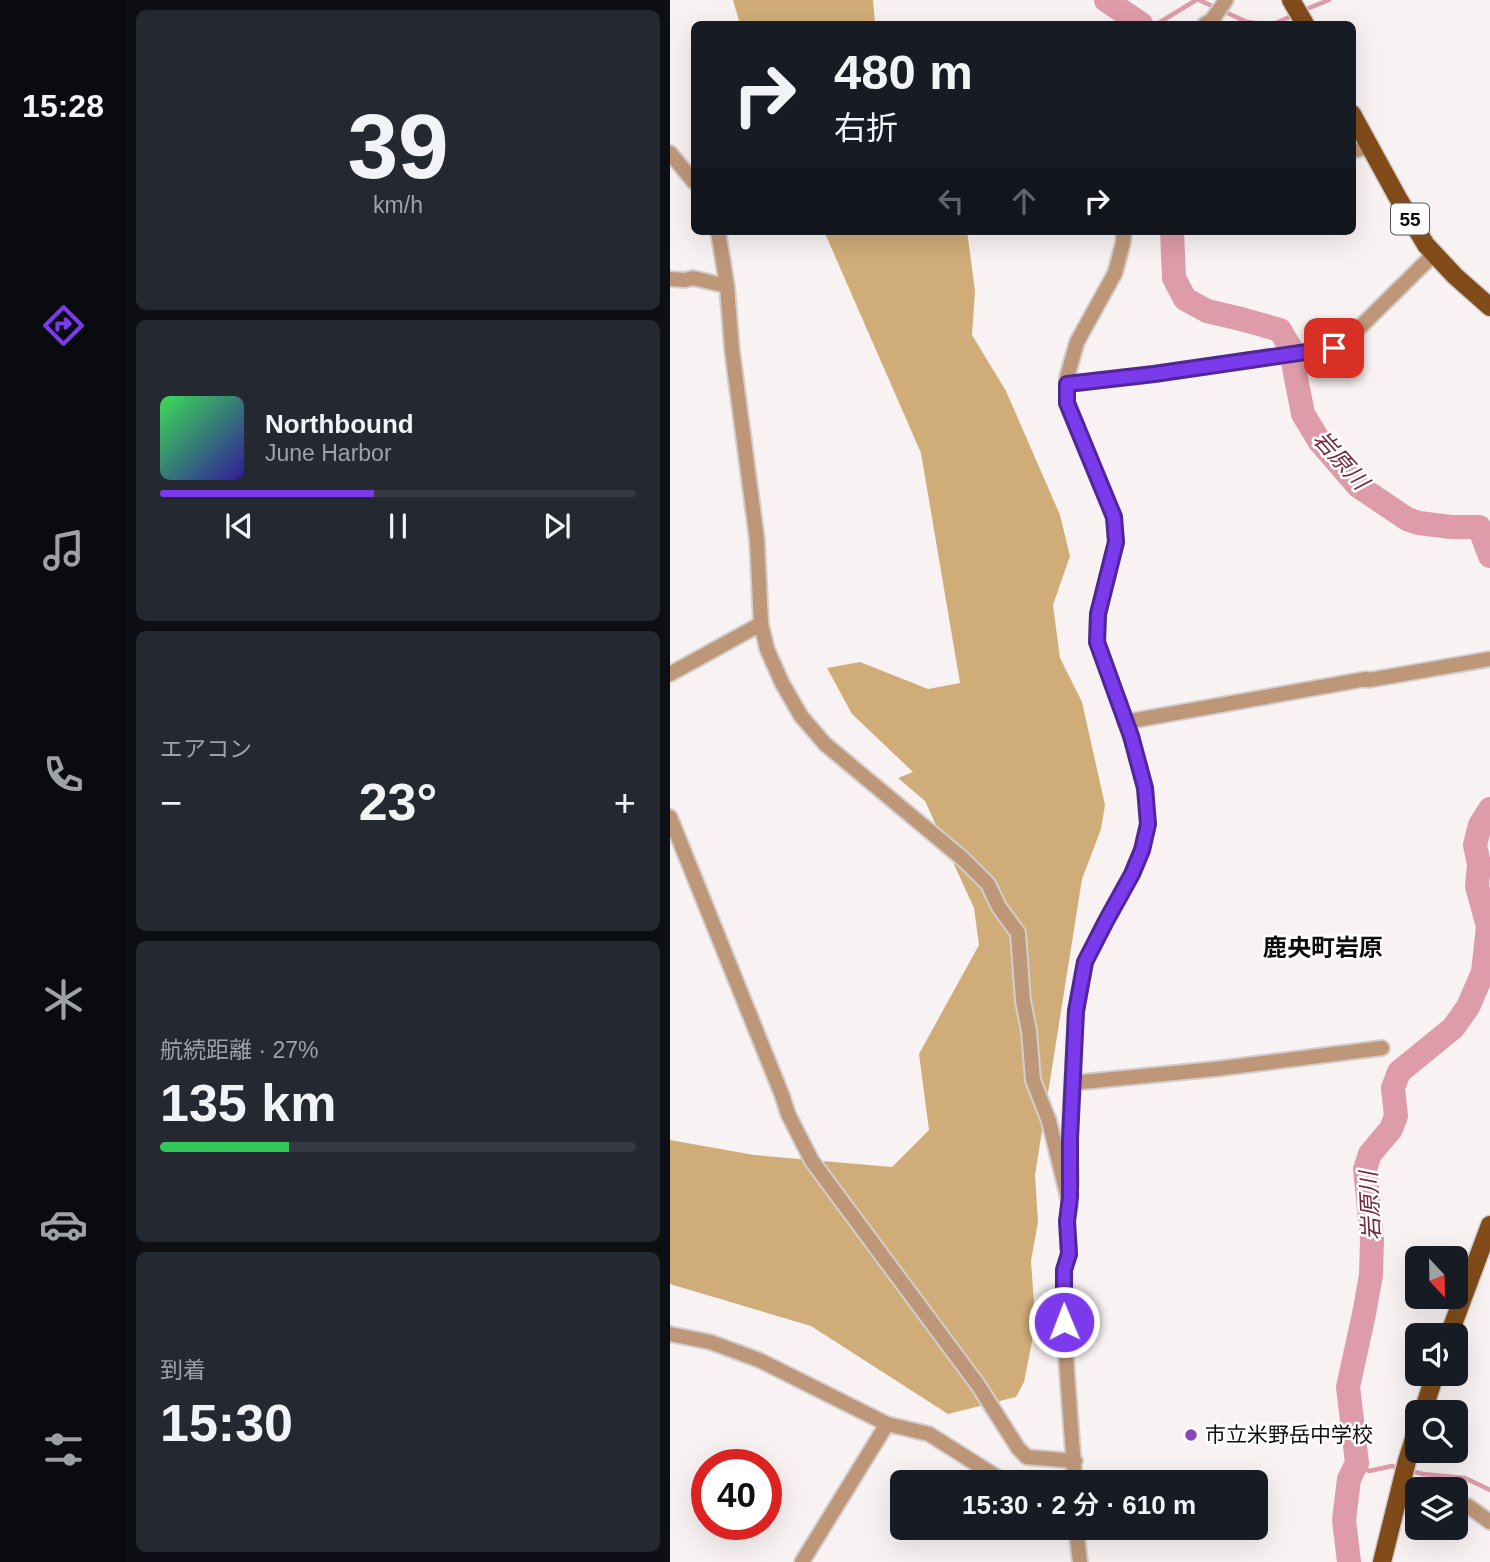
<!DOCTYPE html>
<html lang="ja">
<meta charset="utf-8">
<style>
body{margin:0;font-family:Arial,"Noto Sans JP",sans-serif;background:#242831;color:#f1f3f6;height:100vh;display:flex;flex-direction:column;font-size:26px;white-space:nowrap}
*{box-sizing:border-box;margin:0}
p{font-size:23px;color:#9ea1a6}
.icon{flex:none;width:38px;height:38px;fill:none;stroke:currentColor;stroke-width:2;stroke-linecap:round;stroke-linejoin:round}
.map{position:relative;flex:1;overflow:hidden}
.side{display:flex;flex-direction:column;gap:10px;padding:10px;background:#0d0f14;width:544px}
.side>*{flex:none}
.banner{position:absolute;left:21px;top:21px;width:665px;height:214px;border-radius:10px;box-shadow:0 7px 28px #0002;background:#171b24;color:#f1f3f6;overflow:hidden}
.needle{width:46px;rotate:158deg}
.buttons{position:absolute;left:735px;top:1246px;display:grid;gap:14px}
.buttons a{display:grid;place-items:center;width:63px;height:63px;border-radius:10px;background:#171b24;box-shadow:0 7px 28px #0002;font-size:35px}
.speed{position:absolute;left:21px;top:1449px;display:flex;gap:14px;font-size:35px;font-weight:700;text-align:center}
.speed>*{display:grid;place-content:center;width:91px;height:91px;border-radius:50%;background:#171b24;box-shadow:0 7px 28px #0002;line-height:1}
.speed .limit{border:10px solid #d22;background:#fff;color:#111}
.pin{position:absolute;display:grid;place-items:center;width:60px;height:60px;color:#fff;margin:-30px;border-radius:14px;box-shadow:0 4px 10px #0006}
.me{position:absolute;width:77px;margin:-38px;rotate:359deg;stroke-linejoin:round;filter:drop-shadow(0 0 5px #0008)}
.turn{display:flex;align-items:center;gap:24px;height:147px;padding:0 28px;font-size:32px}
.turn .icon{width:91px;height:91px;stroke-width:2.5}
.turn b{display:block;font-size:49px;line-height:60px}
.lanes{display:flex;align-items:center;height:66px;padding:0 28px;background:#0003;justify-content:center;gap:35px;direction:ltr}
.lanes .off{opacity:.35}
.big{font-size:52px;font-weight:600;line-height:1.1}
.side .tile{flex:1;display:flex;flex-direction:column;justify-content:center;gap:10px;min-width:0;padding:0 24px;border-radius:10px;background:#242831}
.side .dial{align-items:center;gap:0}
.dial b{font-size:91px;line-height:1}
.song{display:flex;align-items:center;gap:21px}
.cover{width:84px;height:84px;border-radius:10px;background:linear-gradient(135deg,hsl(130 70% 55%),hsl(250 70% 35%))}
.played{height:7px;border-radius:4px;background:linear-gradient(90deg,#7c3aed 45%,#363941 45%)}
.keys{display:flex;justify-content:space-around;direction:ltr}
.heat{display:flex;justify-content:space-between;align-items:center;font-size:38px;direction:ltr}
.charge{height:10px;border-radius:5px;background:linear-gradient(90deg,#34c759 27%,#363941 0)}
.trip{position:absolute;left:220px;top:1470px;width:378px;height:70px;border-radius:10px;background:#171b24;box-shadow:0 7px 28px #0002;font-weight:600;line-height:70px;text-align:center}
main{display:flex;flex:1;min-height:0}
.dock{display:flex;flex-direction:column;width:126px;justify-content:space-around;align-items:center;background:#090b0e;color:#9ea1a6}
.dock .icon{width:49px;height:49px}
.dock .selected{color:#7c3aed}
.dock b{font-size:32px;color:#f1f3f6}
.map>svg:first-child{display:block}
</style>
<main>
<nav class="dock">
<b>15:28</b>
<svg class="icon selected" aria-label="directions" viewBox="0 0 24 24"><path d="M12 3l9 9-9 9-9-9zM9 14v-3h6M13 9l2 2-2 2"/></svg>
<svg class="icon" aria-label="music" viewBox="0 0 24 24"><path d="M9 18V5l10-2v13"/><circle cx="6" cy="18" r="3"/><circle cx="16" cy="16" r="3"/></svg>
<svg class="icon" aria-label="phone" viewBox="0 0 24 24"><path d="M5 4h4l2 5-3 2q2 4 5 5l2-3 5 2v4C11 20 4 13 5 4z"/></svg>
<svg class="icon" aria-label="climate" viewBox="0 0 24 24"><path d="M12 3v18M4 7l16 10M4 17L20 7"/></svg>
<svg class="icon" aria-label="car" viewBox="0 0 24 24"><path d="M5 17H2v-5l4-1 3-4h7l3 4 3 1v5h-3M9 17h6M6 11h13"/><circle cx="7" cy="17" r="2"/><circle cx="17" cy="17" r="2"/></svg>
<svg class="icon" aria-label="filters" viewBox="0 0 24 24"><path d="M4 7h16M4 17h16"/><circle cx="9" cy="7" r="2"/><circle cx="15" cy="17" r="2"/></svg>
</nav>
<section class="side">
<div class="tile dial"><b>39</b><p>km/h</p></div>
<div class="tile">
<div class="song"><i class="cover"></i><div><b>Northbound</b><p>June Harbor</p></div></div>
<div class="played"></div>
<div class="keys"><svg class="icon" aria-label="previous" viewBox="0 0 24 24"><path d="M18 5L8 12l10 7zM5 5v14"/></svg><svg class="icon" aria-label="pause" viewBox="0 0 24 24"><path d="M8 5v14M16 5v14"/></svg><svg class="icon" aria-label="next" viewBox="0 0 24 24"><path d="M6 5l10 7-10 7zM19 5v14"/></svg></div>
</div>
<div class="tile"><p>エアコン</p>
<div class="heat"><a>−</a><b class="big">23°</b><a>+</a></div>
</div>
<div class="tile"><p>航続距離 · 27%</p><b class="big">135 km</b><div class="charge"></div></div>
<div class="tile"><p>到着</p><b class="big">15:30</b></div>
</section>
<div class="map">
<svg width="820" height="1562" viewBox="0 0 820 1562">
<rect width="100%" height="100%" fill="#f8f3f2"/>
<path fill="#d0ad78" d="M 63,0 L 203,0 L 205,24 L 70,24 Z
M 154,231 L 297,231 L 305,291 L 302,335 L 336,391 L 390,515 L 400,556 L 383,605 L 390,658 L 412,702 L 435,805 L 431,829 L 412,879 L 365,1175 L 368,1222 L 361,1261 L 364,1304 L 362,1342 L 354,1382 L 346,1397 L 278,1414 L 141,1326 L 0,1284 L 0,1140 L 84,1155 L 222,1167 L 259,1130 L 249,1054 L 309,945 L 304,908 L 255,801 L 228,778 L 243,772 L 182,714 L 157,668 L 190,662 L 258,689 L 290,683 L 251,453 Z"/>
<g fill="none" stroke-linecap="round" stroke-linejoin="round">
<path stroke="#de9caa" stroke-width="4.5" d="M 529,0 L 577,22 L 593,24
M 634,10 L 659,0
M 487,24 L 526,0
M 595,24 L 606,23 L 626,14
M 687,1463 L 699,1471 L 722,1466 L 731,1469
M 740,1471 L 753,1474 L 795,1478 L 820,1490"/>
<path stroke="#de9caa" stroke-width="24" d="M 436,0 L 471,24
M 502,231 L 504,278 L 515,299 L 537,311 L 571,319 L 610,330 L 620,347 L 633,414 L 650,442 L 688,486 L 737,519 L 749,523 L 781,527 L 809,527 L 820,556
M 679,1562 L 674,1520 L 679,1479 L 687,1463 L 678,1387 L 694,1314 L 701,1275 L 702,1239 L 695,1169 L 700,1154 L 721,1129 L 726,1116 L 723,1088 L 729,1072 L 783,1028 L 798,1007 L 813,972 L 818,927 L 807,886 L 809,864 L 805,845 L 810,825 L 820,809"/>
<defs>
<path id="minor" d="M 535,24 L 542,20 L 556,0
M 682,151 L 700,147
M 0,153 L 24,182
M 48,231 L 57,286 L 62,350 L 87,540 L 91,624 L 97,649 L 112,683 L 131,716 L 155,744 L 293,859 L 318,884 L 329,907 L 348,933 L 353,1001 L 359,1031 L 363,1080 L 379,1121 L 400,1206 L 397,1221 L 399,1254 L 394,1270 L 395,1344 L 405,1482
M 0,279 L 15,280 L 23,278 L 57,286
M 397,384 L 484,374 L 664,348 L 674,343 L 764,254
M 0,674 L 91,624
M 455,722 L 696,679 L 699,680 L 820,659
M 0,817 L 112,1095 L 118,1114 L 142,1161 L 308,1385 L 348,1448 L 357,1457 L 405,1461
M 402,1083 L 545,1069 L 712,1048
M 401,1184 L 399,1139 L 406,1011 L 415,962 L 436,921 L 462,874 L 472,850 L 478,824 L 475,788 L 461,736 L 427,642 L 428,614 L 446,542 L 444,517 L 397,403 L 397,377 L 407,342 L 445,273 L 453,243 L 454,231
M 0,1334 L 40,1342 L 89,1360 L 217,1424 L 259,1434 L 335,1482
M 730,1495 L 747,1500
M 786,1505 L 798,1506 L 820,1522
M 406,1528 L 410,1562
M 132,1562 L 217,1424"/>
<path id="major" d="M 621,0 L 635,24
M 682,114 L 728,198 L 756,245 L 785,276 L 820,307
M 779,1335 L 820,1225
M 753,1412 L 765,1374
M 712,1562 L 737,1461 L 747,1429"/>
</defs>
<use href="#minor" stroke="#d3cecd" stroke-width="18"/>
<use href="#major" stroke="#d3cecd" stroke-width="21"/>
<use href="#minor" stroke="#be9779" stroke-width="14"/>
<use href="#major" stroke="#824c1a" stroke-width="18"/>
</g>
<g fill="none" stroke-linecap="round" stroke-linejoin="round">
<defs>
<path id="route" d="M 394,1322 L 394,1270 L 399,1254 L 397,1221 L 400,1197 L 400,1139 L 406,1011 L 415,962 L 436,921 L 462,874 L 472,850 L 478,824 L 475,788 L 461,736 L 427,642 L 428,614 L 446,542 L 444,517 L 397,403 L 397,384 L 484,374 L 664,348"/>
</defs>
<use href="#route" stroke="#51269a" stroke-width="18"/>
<use href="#route" stroke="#7c3aed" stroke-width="12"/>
</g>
<circle fill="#8c43b5" stroke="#fff" stroke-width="2.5" cx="521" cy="1435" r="7"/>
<g text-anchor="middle" stroke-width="5" stroke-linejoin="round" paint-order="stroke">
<rect fill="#fff" stroke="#565655" stroke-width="2" x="721" y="203.5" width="38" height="31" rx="5"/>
<g font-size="19" font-weight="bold" fill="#0e0d0c">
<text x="740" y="226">55</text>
</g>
<g font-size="21" fill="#0e0d0c" stroke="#fff" text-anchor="start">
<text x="535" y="1442">市立米野岳中学校</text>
</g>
<g font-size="23" font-style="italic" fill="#74263d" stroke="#fff">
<text transform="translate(671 460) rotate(48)" y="8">岩原川</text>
<text transform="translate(700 1206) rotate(-93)" y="8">岩原川</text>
</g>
<g font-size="24" font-weight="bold" fill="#0e0d0c" stroke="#fff">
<text x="653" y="956">鹿央町岩原</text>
</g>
</g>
</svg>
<div class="buttons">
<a><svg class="needle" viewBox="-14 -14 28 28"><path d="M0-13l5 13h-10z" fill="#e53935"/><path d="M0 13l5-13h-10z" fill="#9ea1a6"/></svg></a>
<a><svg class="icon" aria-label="sound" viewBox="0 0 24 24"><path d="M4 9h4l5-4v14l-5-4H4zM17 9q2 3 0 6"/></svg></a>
<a><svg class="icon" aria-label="search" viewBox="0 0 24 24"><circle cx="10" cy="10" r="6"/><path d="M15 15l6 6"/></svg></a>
<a><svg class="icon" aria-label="layers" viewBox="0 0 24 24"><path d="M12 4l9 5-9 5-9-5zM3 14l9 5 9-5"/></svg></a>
</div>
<div class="speed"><div class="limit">40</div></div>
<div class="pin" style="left:664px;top:348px;background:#d93025"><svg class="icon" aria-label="arrive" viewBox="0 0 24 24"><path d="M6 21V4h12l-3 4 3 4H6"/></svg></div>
<svg class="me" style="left:394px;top:1322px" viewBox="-20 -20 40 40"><circle r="17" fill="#7c3aed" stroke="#fff" stroke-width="3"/><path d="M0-11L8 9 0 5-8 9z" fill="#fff"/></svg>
<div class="trip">15:30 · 2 分 · 610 m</div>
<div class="banner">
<div class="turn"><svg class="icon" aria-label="right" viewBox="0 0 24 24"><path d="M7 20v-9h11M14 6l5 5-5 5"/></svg><div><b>480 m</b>右折</div></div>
<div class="lanes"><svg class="icon off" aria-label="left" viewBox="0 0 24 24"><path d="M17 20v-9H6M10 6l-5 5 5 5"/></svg><svg class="icon off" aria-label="ahead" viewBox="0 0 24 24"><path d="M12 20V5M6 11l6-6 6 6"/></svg><svg class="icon" aria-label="right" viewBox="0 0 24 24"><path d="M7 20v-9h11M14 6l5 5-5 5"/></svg></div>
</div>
</div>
</main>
